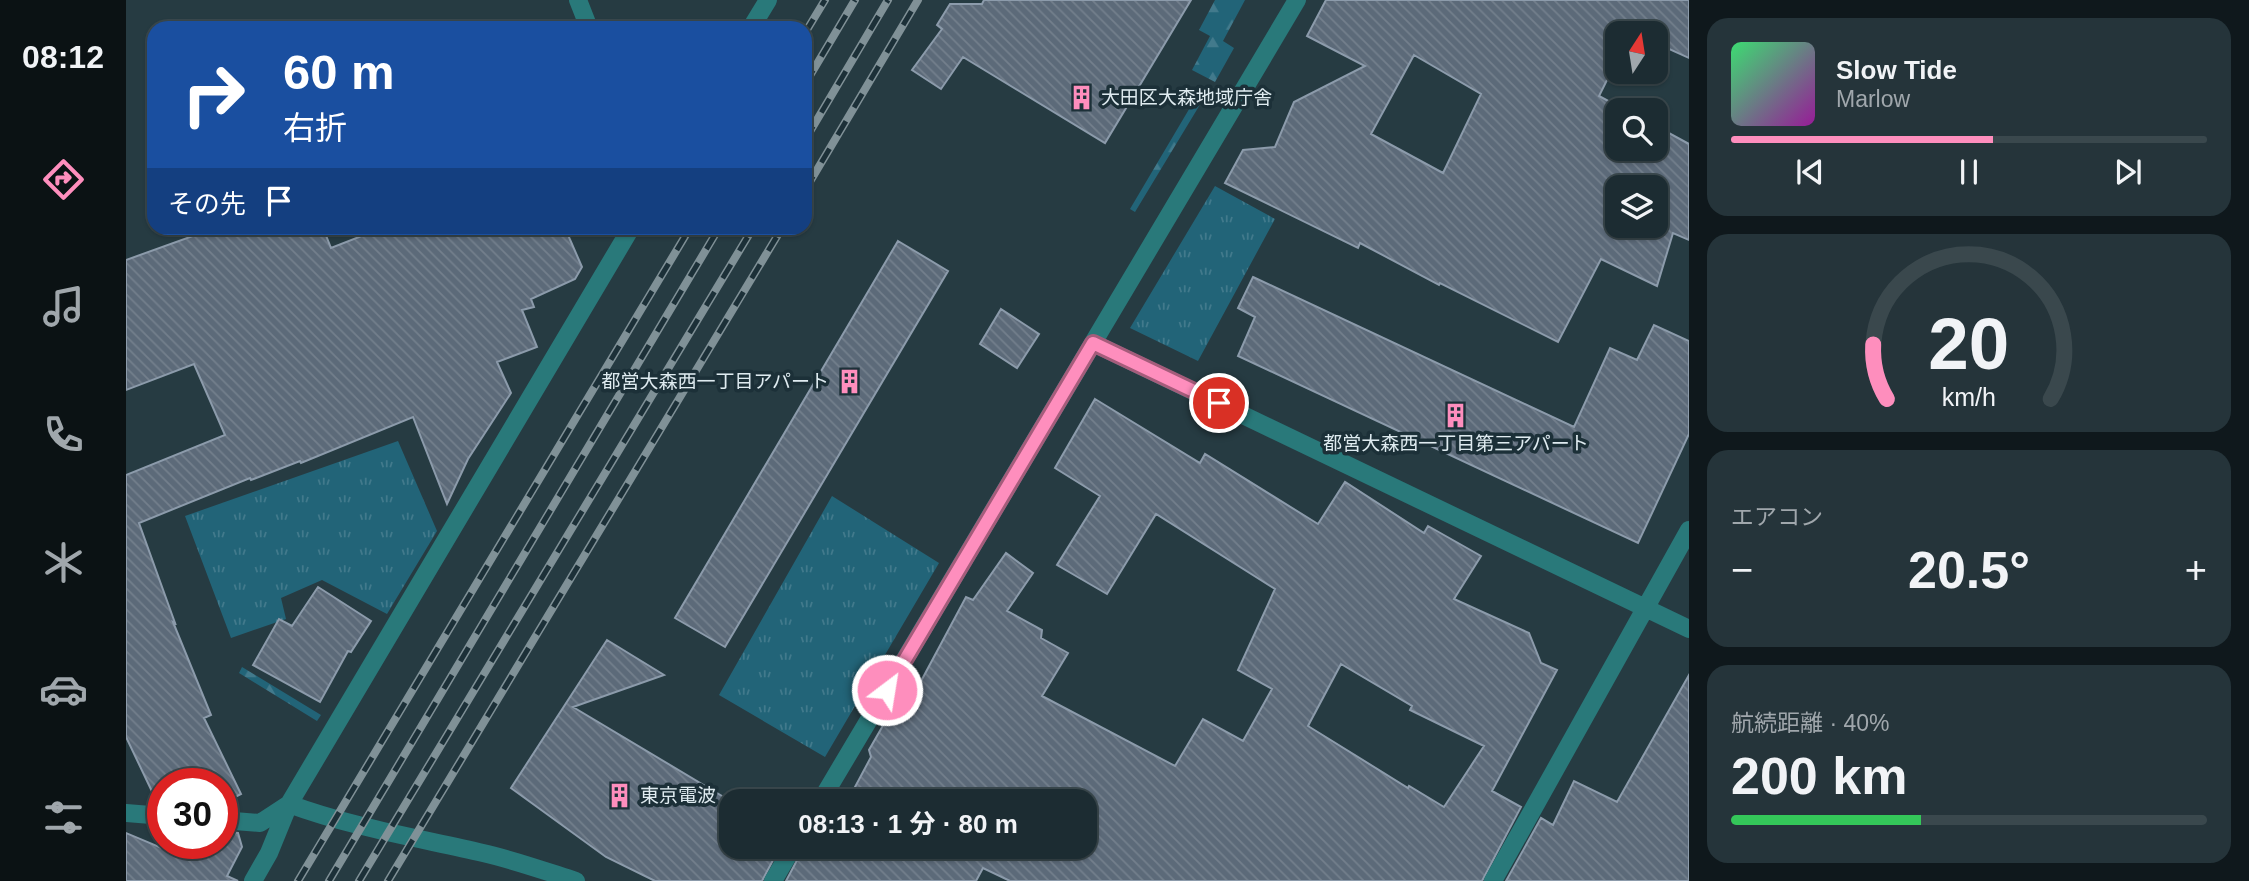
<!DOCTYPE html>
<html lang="ja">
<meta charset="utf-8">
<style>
body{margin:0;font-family:Arial,"Noto Sans JP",sans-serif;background:#25343a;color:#f1f3f6;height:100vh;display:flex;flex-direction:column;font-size:26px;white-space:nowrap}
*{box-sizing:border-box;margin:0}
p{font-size:23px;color:#a0a7ac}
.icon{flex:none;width:38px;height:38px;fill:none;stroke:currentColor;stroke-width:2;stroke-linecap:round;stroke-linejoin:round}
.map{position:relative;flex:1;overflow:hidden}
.side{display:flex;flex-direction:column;gap:18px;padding:18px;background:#0f181c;width:560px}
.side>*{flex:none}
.top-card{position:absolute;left:21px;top:21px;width:665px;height:214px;border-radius:21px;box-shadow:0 2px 5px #0004,0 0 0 2px #3a484d;background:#1a4fa0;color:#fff;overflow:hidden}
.needle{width:46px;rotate:12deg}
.controls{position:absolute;left:1479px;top:21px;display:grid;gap:14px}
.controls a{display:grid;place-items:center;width:63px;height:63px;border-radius:14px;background:#1c2c32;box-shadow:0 2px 5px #0004,0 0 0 2px #3a484d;font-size:35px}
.speed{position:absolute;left:21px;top:768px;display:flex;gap:14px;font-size:35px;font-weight:700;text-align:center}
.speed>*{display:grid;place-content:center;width:91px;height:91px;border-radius:50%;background:#1c2c32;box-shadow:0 2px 5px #0004,0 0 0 2px #3a484d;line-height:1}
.speed .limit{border:10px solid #d22;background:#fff;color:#111}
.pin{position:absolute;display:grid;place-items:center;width:60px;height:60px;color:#fff;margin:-30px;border:4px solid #fff;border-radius:50%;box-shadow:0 2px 7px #0007}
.me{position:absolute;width:77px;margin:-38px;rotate:31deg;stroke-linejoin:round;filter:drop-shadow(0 0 5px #0008)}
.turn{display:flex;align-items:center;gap:24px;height:147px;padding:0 21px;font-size:32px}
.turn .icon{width:91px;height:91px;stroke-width:2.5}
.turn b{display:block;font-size:49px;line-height:60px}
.then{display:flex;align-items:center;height:66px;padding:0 21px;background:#0003;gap:14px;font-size:26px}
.big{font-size:52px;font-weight:700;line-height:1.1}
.side .widget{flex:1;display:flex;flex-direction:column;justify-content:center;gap:10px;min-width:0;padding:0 24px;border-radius:21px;background:#25343a}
.side .dial{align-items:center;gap:0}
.dial svg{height:182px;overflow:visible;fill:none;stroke:#3a484d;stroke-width:7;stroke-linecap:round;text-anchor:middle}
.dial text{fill:#f1f3f6;stroke:none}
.song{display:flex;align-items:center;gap:21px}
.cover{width:84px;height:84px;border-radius:10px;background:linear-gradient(135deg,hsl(140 70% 55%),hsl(300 70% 35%))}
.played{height:7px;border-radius:4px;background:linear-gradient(90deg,#fe8ebd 55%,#3a484d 55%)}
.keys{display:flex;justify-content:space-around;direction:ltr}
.heat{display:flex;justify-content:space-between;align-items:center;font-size:38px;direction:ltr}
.charge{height:10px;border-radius:5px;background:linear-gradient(90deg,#34c759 40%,#3a484d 0)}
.trip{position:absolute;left:593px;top:789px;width:378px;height:70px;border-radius:21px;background:#1c2c32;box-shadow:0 2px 5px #0004,0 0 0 2px #3a484d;font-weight:700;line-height:70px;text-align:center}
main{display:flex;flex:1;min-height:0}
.tabs{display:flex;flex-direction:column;width:126px;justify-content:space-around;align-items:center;background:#0b1214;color:#a0a7ac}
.tabs .icon{width:49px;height:49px}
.tabs .on{color:#fe8ebd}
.tabs b{font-size:32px;color:#f1f3f6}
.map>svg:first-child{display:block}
</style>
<main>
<nav class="tabs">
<b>08:12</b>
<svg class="icon on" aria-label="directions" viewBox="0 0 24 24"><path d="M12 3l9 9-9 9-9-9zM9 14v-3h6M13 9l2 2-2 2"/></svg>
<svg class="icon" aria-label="music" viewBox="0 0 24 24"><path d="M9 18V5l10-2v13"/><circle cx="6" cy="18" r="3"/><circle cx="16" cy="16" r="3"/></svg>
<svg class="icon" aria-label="phone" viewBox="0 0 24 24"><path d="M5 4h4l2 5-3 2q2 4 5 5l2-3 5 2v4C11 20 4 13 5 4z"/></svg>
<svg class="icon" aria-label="climate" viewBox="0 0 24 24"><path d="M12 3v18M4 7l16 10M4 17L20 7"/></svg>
<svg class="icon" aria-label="car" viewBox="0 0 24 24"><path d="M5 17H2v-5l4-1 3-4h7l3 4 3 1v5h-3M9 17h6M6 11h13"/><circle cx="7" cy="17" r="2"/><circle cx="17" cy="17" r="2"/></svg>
<svg class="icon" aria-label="filters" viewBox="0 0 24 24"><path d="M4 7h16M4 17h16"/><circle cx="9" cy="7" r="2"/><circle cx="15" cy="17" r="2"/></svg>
</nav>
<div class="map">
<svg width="1563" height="881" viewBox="0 0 1563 881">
<defs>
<pattern id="forest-firs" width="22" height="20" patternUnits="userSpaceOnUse" patternTransform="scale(1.75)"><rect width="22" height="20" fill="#226478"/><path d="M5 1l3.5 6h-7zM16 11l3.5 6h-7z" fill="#427a8c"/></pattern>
<pattern id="park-tufts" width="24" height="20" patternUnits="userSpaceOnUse" patternTransform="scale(1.75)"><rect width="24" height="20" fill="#226478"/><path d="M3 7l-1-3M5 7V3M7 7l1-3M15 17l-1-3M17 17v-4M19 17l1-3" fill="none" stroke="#427a8c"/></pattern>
<pattern id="building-back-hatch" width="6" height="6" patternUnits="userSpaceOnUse" patternTransform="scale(1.75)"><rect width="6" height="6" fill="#5c6a79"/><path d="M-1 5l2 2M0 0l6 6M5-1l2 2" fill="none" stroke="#737f8c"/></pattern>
</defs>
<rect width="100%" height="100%" fill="#263b42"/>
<path fill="url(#forest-firs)" d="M 1089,0 L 1119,0 L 1097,41 L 1108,48 L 1089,82 L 1066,70 L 1084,36 L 1073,30 Z
M 1075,89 L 1081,93 L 1009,212 L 1004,209 Z
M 116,667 L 195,715 L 191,721 L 113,673 Z"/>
<path fill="url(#park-tufts)" d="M 1089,186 L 1149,219 L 1072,361 L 1004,328 Z
M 272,441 L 311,531 L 261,614 L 196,580 L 155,598 L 160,619 L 105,638 L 59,516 Z
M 706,496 L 813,563 L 699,757 L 593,695 Z"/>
<path fill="url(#building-back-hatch)" stroke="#8c9bab" stroke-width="2" fill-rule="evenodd" d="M 858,0 L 1065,0 L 979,143 L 837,57 L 815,89 L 786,70 L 816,29 L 811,25 L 824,4 L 856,4 Z
M 1200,0 L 1563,0 L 1563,58 L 1530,43 L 1530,33 L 1491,33 L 1491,60 L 1473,96 L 1499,110 L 1491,110 L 1491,149 L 1530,149 L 1530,126 L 1563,144 L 1563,240 L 1547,233 L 1531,286 L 1475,259 L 1432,342 L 1314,283 L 1313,285 L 1234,243 L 1232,248 L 1099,183 L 1117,150 L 1149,147 L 1168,102 L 1239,66 L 1181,36 ZM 1288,55 L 1355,94 L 1317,173 L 1245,134 ZM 1491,187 L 1530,187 L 1530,226 L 1491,226 Z
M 89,228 L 197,228 L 205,248 L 256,228 L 439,228 L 456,267 L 449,279 L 405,299 L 408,307 L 396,310 L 411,347 L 371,362 L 385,393 L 342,459 L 321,504 L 287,417 L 175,463 L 174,461 L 125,480 L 124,478 L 13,523 L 49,623 L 47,622 L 85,715 L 78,718 L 115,794 L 103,800 L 106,809 L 96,809 L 96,784 L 37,784 L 37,805 L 32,804 L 0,737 L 0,475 L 99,435 L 68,364 L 0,390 L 0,260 Z
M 772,241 L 822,271 L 599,647 L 549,618 Z
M 1127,277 L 1448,427 L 1484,348 L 1511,360 L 1528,325 L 1563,341 L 1563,434 L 1512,543 L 1112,356 L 1129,317 L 1112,308 Z
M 875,309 L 913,334 L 891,368 L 854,344 Z
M 969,399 L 1074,463 L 1079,454 L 1192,524 L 1219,482 L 1298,533 L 1302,526 L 1355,556 L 1328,599 L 1403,633 L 1415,663 L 1431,670 L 1366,791 L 1395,807 L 1356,881 L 884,881 L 857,868 L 850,881 L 660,881 L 678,847 L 959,847 L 959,802 L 721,802 L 745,757 L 743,750 L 759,722 L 764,724 L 787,679 L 794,683 L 840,597 L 847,600 L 880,553 L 907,573 L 881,611 L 916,630 L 915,638 L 942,653 L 916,696 L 1049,766 L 1077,719 L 1117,741 L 1146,689 L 1112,670 L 1149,589 L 1030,514 L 981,594 L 931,565 L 974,496 L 929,468 ZM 1215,664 L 1286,706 L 1284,710 L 1358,746 L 1318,807 L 1283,786 L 1282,788 L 1182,726 Z
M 192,587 L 245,621 L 225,652 L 222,651 L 194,702 L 127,665 L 153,619 L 166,626 Z
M 481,640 L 538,675 L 447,707 L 606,802 L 606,847 L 654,847 L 636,881 L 529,881 L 480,857 L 385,788 Z
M 1563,675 L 1563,881 L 1380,881 L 1415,818 L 1427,825 L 1448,781 L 1491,802 Z
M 96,831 L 112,833 L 116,847 L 101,876 L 112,881 L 0,881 L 0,833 L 57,857 L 50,844 L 96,844 Z"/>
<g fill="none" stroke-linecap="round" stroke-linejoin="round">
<path stroke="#29797a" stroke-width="18" d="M 452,0 L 463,28
M 625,28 L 642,0
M 967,343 L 1563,629
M 694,802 L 1171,0
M 0,813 L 37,816
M 96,820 L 134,823 L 163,804 C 225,827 292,838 357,853 C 388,860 419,871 450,881
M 127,881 L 143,853 L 163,804 L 505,228
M 647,881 L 667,847
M 1367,881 L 1563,530"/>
<defs>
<path id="rail" d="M 679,33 L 699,0
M 679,84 L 729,0
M 679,140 L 762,0
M 679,190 L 792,0
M 172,881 L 564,228
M 203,881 L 593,228
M 233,881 L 627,228
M 262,881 L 656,228"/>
</defs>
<use href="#rail" stroke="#809197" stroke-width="8"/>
<use href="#rail" stroke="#1c3038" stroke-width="5" stroke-dasharray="16" stroke-linecap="butt"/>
</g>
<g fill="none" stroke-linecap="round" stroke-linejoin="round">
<defs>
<path id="route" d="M 761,690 L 967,343 L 1093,403"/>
</defs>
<use href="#route" stroke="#a55c7b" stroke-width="18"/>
<use href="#route" stroke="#fe8ebd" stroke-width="12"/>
</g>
<defs>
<symbol id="building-bare" viewBox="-9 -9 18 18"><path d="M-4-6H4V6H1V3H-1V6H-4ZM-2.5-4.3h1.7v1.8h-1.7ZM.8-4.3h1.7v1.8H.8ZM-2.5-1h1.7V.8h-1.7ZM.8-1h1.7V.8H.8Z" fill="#fe8ebd" stroke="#1c3038" stroke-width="2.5" paint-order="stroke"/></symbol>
</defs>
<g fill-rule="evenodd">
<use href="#building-bare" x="938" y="80" width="35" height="35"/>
<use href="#building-bare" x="706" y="364" width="35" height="35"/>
<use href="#building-bare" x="1312" y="398" width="35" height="35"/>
<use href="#building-bare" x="476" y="778" width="35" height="35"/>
</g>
<g text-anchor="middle" stroke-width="7" stroke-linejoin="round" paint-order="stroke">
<g font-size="19" fill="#dfebf0" stroke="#1c3038" text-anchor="start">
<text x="975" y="104">大田区大森地域庁舎</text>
<text x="703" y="388" text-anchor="end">都営大森西一丁目アパート</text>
<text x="1330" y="450" text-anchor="middle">都営大森西一丁目第三アパート</text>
<text x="514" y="802">東京電波</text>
</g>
</g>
</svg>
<div class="controls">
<a><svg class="needle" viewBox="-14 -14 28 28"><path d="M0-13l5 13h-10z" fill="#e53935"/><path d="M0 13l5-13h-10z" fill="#a0a7ac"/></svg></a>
<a><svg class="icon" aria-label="search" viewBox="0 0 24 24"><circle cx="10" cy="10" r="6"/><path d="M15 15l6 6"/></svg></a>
<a><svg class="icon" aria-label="layers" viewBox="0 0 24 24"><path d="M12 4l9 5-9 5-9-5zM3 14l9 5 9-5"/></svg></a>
</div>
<div class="speed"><div class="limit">30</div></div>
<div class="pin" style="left:1093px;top:403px;background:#d93025"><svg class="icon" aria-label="arrive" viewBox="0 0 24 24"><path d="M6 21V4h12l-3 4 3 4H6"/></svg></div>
<svg class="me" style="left:761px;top:690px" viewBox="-20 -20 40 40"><circle r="17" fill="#fe8ebd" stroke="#fff" stroke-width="3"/><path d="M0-11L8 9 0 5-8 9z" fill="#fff"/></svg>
<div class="trip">08:13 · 1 分 · 80 m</div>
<div class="top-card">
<div class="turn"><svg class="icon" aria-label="right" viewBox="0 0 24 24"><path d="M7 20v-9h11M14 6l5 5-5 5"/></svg><div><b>60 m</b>右折</div></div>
<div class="then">その先<svg class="icon" aria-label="arrive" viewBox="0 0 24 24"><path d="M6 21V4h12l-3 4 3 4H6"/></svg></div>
</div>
</div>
<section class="side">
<div class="widget">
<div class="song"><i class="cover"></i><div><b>Slow Tide</b><p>Marlow</p></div></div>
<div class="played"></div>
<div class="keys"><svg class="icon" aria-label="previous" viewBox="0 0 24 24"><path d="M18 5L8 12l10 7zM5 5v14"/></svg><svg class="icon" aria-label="pause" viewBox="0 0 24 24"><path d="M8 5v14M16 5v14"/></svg><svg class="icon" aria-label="next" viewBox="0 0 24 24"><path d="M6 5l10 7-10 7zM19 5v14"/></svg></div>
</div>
<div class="widget dial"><svg viewBox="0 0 100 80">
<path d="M14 69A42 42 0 1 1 86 69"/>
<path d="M14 69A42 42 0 0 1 8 45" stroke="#fe8ebd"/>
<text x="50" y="56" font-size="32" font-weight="700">20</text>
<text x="50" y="72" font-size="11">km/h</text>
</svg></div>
<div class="widget"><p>エアコン</p>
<div class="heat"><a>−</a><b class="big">20.5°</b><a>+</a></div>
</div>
<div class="widget"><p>航続距離 · 40%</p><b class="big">200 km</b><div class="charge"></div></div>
</section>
</main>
